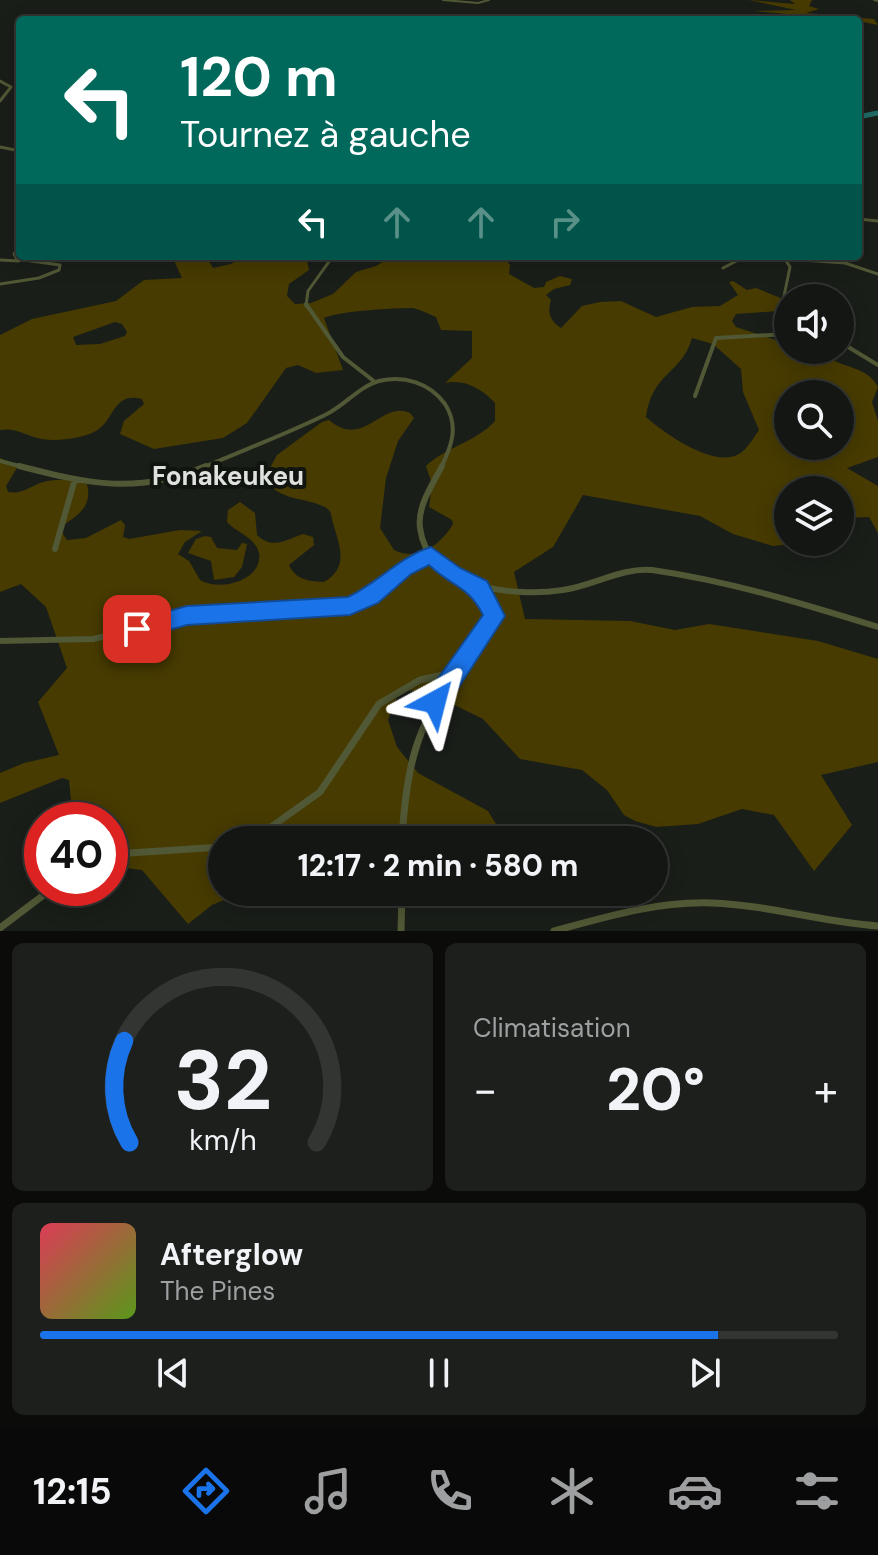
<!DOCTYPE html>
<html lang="fr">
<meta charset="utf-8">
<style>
body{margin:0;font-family:"DM Sans",sans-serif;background:#1d1f1c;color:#f1f3f6;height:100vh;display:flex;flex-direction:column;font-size:30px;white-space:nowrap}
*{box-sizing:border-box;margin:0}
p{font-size:26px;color:#9d9fa0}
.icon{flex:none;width:44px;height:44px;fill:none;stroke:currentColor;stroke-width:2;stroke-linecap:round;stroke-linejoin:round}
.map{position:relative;height:931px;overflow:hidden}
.details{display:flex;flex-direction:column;gap:12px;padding:12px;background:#0b0c0a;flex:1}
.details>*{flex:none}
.guide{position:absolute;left:16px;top:16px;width:846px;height:244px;border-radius:8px;box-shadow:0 4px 20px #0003,0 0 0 2px #333533;background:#00695c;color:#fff;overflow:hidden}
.tools{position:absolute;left:774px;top:284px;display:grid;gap:16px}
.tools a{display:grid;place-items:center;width:80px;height:80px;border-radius:50%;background:#141613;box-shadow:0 4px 20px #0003,0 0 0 2px #333533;font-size:40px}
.speed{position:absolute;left:24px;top:802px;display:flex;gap:16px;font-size:40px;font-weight:700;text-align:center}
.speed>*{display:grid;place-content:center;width:104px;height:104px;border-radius:50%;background:#141613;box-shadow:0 4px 20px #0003,0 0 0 2px #333533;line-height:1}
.speed .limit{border:12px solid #d22;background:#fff;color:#111}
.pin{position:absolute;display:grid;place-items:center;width:68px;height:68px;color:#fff;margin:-34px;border-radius:16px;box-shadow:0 4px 12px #0006}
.me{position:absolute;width:88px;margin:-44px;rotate:38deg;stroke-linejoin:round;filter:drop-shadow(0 0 6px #0008)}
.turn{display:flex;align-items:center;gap:28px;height:168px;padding:0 32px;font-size:36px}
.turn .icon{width:104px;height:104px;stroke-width:2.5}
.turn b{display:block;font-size:56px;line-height:68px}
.lanes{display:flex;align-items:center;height:76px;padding:0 32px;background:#0003;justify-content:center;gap:40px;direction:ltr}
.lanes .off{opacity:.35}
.big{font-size:60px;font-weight:800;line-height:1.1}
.details .tile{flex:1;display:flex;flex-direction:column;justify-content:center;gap:12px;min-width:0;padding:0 28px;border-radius:12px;background:#1d1f1c}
.details .dial{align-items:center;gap:0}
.dial svg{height:208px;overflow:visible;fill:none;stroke:#333533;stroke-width:7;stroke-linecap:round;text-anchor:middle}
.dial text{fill:#f1f3f6;stroke:none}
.song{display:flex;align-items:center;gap:24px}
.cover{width:96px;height:96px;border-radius:12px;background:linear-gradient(135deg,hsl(350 70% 55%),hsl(90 70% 35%))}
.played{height:8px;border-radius:4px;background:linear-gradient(90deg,#1a73e8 85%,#333533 85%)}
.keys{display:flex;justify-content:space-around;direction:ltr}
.heat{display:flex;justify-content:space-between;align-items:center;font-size:44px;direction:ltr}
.details .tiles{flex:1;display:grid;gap:12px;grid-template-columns:1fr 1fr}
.tile:last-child{grid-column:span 2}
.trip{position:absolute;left:208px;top:826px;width:460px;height:80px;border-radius:40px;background:#141613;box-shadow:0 4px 20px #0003,0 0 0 2px #333533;font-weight:800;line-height:80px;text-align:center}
.tab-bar{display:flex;height:128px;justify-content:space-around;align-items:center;background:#080908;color:#9d9fa0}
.tab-bar .icon{width:56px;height:56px}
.tab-bar .active{color:#1a73e8}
.tab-bar b{font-size:36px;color:#f1f3f6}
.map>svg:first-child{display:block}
</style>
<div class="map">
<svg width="878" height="931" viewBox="0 0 878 931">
<rect width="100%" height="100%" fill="#1a1e19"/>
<path fill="#473b01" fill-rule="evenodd" d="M 749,0 L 795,4 L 790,0 L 812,0 L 809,6 L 819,9 L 806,13 L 874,19 L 878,25 L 838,17 L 820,20 L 821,17 L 754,11 L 796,10 Z
M 172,256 L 206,256 L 213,268 L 231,264 L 245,256 L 306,256 L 309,270 L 289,284 L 287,296 L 295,304 L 311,303 L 333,294 L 356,272 L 376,266 L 392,256 L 503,256 L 510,265 L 509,274 L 534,288 L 544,287 L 546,282 L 560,276 L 572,279 L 570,285 L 554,289 L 546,295 L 551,300 C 547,313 550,321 561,328 L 582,306 L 600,302 L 621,301 L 656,317 L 692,307 L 720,306 L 738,295 L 729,282 L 733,281 L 747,290 L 756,288 L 788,301 L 788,307 L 784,305 L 778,311 L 736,314 L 732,321 L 736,327 L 788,344 L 788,350 L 831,350 L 827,356 C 844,369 867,366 878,387 L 872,402 L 878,421 L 878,457 L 847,468 L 878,486 L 878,533 L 869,517 L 840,518 L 840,490 L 788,490 L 788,542 L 813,542 L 773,546 L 733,534 L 700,516 L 583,495 L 553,547 L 514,572 L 525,619 L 630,621 L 675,630 L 709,624 L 818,641 L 878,659 L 878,762 L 821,775 L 852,825 L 814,871 L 774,815 L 742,809 L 698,824 L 656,827 L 635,821 L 624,815 L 607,790 L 582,770 L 520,759 L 483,719 L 432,694 L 400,689 L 388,720 L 397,747 L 418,773 L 488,811 L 506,840 L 222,840 L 222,892 L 243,892 L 212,905 L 188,924 L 142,870 L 110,866 L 110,820 L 73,820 L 69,780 L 62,778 L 0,803 L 0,773 L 24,763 L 59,755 L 38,702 L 67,668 L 46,607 L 21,584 L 0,592 L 0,458 L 18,466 L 6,486 L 8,492 C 22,494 28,488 40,483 C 56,478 72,479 87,484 C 93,507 77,516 59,528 L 67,540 L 86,538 L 121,520 L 125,525 L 123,537 L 129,539 L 180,530 L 202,531 L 185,542 L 178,554 L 189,561 L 200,580 C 222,593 264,578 259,553 C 255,537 237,533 227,522 L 228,510 L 240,502 L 255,513 L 257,535 C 273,550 285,540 303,534 L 313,537 L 314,545 L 289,565 C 296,580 308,581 324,582 C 350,567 339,545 333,523 C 331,516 332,511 325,507 C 301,496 282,502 264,479 L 277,455 L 322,422 L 329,420 C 364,450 381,400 410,413 L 414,418 L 398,441 L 386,478 L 380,528 L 394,550 C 417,562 441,545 453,524 L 452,520 L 429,507 L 432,484 L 426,466 C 446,447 476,442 495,421 L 495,403 C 481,389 466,379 445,383 L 472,358 L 472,331 L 441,330 L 436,317 C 428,314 420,309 412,308 C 394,308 339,311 324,318 L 343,370 L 316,373 L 298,365 L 286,368 L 247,423 L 223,438 L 154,449 L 120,434 L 124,421 L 144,404 L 142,399 C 112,391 115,422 94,432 C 77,440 48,443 31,436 C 20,432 12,428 0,430 L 0,335 L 32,319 L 116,301 L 144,280 L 182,278 ZM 115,322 L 122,324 L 127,332 L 125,336 L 100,344 L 76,345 L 73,337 ZM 692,338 L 713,344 L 741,369 L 743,392 L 759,430 C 754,437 749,446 743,451 C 719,473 664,433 646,417 C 652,372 682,374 692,338 ZM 788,394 L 840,394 L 840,446 L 788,446 Z
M 205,536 L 211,537 L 217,548 L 237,550 L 242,543 L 247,544 L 242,567 L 234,577 L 214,580 L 211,561 L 188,553 L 196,539 Z"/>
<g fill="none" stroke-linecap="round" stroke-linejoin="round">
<path stroke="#1f6b66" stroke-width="5" d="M 858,117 L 878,113"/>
<path stroke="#515835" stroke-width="2" d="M 443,0 L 478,3 L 489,0
M 874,0 L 878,1"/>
<path stroke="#515835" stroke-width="3" d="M 0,81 L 11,87 L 0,101
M 0,147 L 20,151
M 858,219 L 878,221
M 783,256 L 790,267 L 783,301 L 786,306
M 787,259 L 845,263 L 878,274
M 0,260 L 19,261
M 723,268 L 746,256
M 0,284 L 39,278 L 59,270 L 60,265 L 17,259 L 14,254 L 20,244
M 306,306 L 308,291 L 333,256"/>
<path stroke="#515835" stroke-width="4" d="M 306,304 L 343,357 L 375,382
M 785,304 L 788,311
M 840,342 L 878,365
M 695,396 L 716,338 L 788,334
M 0,461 L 27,468
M 202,468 C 243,450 287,434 327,414 C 345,405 360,386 379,381 C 404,375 430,383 445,404 C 459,426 452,445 441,468"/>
<path stroke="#515835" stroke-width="6" d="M 19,466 C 89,484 137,495 206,466
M 442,466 C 433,484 417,506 420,528 C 428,590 516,597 563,590 C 592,586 623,567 652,570 C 729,581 804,604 878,627
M 55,549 L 75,479
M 0,641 L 93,639 L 204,614 L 339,608 L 361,602 L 391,576 L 431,555
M 456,672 L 494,616 L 480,588"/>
<path stroke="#515835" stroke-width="7" d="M 253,840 L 320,792 L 379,704 L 420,680 L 458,672
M 402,840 C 406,770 415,727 457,670
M 110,860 L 129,853 L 222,847
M 0,928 L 53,888
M 401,931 L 402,892
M 554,931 C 605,917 658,901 712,903 C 768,905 822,922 878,926"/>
</g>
<path fill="#1a73e8" stroke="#114b97" stroke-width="2" d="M 431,547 L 460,568 L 487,581 L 505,616 L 444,710 L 435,713 L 427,710 L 423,702 L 427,694 L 483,615 C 468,585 452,587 429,565 L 411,574 L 378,603 L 350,615 L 187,625 L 137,639 L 129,636 L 126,629 L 129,622 L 187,606 L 348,597 C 378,583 399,557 431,547 Z"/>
<g text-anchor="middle" stroke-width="8" stroke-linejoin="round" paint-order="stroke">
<g font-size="26" font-weight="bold" fill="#dee1dd" stroke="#111510">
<text x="228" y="485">Fonakeukeu</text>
</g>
</g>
</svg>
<div class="tools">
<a><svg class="icon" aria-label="sound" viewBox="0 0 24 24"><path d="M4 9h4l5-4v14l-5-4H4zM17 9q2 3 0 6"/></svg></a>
<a><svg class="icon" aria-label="search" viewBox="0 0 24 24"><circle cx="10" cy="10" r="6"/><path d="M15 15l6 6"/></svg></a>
<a><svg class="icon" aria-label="layers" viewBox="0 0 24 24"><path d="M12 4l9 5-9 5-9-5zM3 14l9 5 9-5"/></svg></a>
</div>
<div class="speed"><div class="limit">40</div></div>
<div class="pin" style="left:137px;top:629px;background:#d93025"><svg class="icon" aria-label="arrive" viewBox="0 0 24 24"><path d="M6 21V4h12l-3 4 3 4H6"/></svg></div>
<svg class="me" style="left:435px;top:702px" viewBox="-20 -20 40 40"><path d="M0-17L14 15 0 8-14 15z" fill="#1a73e8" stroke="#fff" stroke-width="4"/></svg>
<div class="trip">12:17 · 2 min · 580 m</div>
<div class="guide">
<div class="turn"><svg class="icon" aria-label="left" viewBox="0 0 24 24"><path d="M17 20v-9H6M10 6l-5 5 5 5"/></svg><div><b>120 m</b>Tournez à gauche</div></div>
<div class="lanes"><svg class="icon" aria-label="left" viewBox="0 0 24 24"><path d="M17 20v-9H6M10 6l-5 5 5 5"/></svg><svg class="icon off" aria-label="ahead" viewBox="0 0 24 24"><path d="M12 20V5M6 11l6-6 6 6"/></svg><svg class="icon off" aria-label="ahead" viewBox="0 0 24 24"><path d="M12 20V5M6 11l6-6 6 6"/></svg><svg class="icon off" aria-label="right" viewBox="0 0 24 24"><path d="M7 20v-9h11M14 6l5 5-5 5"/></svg></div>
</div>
</div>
<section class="details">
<div class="tiles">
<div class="tile dial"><svg viewBox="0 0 100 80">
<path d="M14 69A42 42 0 1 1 86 69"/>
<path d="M14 69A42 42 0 0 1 12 30" stroke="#1a73e8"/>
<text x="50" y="56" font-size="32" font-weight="700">32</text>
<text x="50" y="72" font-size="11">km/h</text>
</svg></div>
<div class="tile"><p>Climatisation</p>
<div class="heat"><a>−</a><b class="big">20°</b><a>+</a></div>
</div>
<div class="tile">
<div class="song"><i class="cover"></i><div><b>Afterglow</b><p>The Pines</p></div></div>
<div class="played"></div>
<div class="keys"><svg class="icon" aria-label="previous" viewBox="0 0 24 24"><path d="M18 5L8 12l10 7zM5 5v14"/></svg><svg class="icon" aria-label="pause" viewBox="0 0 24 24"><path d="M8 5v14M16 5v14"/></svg><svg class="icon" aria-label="next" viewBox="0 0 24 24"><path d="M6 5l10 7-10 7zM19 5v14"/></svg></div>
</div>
</div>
</section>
<nav class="tab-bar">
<b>12:15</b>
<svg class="icon active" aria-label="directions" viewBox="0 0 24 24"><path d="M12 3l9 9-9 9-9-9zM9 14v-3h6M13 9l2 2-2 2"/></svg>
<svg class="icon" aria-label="music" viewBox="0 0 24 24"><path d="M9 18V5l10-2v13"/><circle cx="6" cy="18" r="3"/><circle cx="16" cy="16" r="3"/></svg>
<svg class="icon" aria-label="phone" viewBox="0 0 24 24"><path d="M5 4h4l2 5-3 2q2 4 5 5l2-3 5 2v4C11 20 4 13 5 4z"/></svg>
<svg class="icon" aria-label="climate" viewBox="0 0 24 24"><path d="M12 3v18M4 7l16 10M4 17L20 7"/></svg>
<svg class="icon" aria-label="car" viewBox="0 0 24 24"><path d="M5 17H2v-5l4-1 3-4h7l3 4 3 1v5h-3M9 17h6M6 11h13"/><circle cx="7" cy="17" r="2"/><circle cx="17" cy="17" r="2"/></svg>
<svg class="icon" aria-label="filters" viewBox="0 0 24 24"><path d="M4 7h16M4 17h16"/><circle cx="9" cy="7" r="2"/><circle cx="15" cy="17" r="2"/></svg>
</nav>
